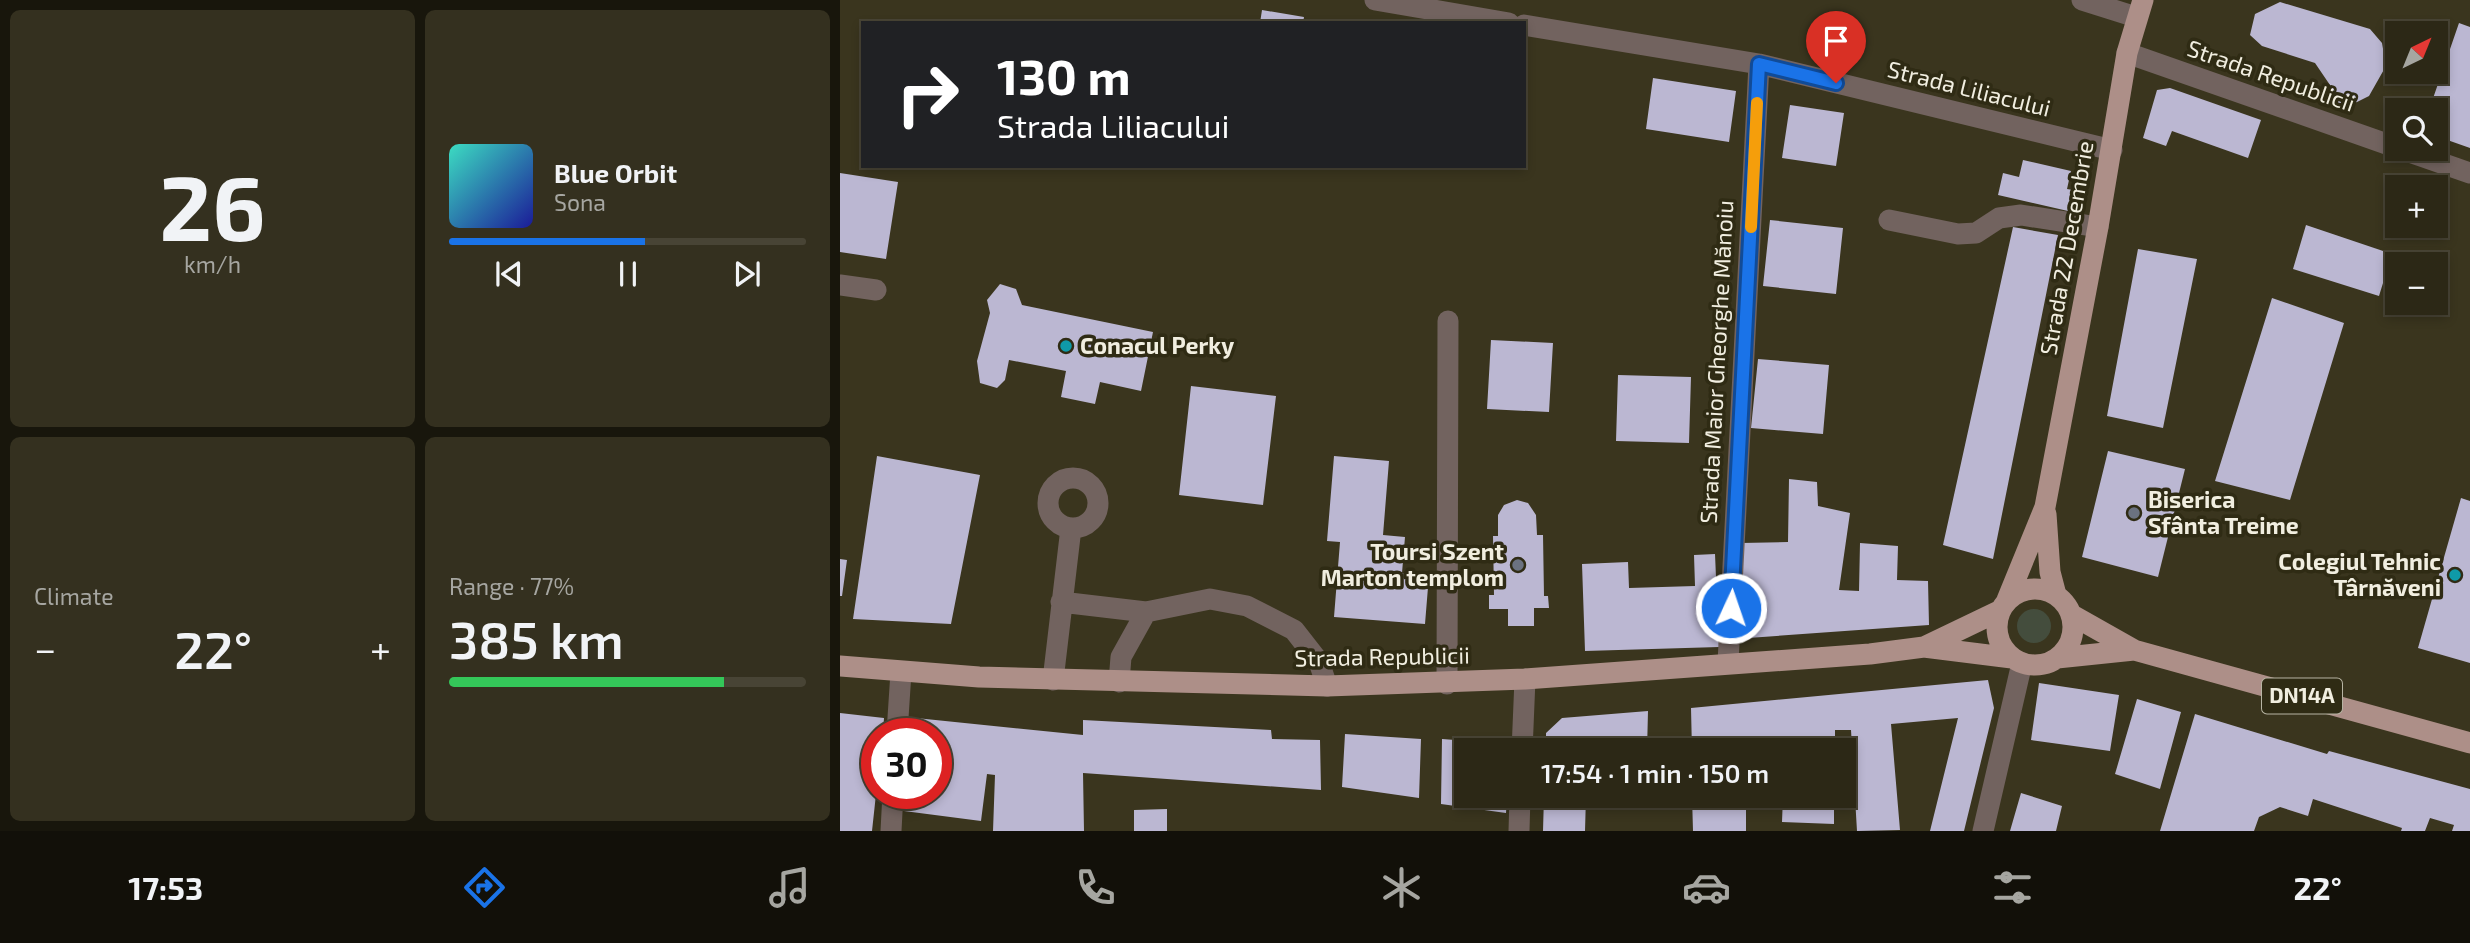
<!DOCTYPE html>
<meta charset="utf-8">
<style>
body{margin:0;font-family:"Exo 2",sans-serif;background:#34301f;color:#f1f3f6;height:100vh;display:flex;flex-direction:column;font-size:26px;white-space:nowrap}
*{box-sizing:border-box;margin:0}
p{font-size:23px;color:#a6a6a1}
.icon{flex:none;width:38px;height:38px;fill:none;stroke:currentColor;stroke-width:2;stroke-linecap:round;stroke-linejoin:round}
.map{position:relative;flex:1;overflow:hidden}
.side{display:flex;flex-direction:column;gap:10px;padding:10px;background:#18160c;width:840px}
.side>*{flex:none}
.guide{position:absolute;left:21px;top:21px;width:665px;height:147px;border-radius:0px;box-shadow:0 4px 10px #0003,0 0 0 2px #484435;background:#202124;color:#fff;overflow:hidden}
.needle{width:46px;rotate:43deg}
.buttons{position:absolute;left:1545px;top:21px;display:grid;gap:14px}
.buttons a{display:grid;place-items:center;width:63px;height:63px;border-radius:0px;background:#2c2816;box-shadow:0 4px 10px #0003,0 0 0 2px #484435;font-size:35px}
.speed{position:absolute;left:21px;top:718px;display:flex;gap:14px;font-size:35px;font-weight:700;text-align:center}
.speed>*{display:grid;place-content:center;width:91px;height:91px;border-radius:50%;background:#2c2816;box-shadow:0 4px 10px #0003,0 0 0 2px #484435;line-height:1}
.speed .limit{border:10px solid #d22;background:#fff;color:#111}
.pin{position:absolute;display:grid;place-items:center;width:60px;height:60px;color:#fff;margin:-72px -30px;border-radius:50% 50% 50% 0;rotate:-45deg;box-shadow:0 0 7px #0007}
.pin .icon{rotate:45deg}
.me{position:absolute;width:77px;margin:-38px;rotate:3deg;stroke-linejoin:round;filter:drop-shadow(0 0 5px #0008)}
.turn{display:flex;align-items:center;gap:24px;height:147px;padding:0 21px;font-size:32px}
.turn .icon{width:91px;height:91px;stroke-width:2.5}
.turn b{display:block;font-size:49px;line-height:60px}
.big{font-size:52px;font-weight:600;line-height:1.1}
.side .tile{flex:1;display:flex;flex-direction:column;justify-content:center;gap:10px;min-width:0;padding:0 24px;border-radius:10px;background:#34301f}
.side .dial{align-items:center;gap:0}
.dial b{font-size:91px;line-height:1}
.song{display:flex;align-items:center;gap:21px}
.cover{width:84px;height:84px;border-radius:10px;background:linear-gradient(135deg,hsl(170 70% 55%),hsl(240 70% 35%))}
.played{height:7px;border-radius:4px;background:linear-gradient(90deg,#1a73e8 55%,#484435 55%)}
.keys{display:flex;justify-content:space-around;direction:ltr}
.heat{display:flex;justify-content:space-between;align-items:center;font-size:38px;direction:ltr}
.charge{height:10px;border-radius:5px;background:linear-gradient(90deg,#34c759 77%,#484435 0)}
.side .tiles{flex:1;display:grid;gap:10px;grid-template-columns:repeat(2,1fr)}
.trip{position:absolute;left:614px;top:738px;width:402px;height:70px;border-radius:0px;background:#2c2816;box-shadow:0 4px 10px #0003,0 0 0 2px #484435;font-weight:600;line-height:70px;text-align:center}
.dock{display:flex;height:112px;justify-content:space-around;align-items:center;background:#121009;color:#a6a6a1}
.dock .icon{width:49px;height:49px}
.dock .current{color:#1a73e8}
.dock b{font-size:32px;color:#f1f3f6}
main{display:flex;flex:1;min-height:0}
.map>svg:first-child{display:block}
</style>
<main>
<section class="side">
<div class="tiles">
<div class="tile dial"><b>26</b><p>km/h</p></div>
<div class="tile">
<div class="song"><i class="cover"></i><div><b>Blue Orbit</b><p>Sona</p></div></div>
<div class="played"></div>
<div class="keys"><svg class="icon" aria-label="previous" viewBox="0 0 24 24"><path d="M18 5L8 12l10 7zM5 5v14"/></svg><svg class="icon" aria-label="pause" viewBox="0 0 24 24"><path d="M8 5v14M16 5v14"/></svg><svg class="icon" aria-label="next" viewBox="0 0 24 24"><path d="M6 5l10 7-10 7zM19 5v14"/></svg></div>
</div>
<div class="tile"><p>Climate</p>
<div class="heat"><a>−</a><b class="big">22°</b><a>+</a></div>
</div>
<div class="tile"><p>Range · 77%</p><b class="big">385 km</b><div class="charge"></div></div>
</div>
</section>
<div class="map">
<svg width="1630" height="831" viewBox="0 0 1630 831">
<rect width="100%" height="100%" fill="#3a351e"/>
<path fill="#444d3d" d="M1177 626a17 17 0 1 1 34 0a17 17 0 1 1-34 0Z"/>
<path fill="#bbb7d2" d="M 1440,2 L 1530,29 L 1542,43 L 1546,66 L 1529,96 L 1511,105 L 1488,102 L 1492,88 L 1475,63 L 1422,46 L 1410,35 L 1415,14 Z
M 422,10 L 464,17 L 463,23 L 420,23 Z
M 1619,23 L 1630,27 L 1630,148 L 1596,136 L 1596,110 L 1589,110 Z
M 813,78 L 896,91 L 889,142 L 806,129 Z
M 1330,88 L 1421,120 L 1408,158 L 1332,131 L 1326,146 L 1303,138 L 1317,90 Z
M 950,105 L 1004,113 L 996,166 L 942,158 Z
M 1183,160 L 1231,171 L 1227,189 L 1233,190 L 1228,211 L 1158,195 L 1163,173 L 1179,177 Z
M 0,173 L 58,182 L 46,259 L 0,252 Z
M 930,220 L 1003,228 L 996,294 L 923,286 Z
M 1466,225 L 1552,254 L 1539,296 L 1453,269 Z
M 1173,227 L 1218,235 L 1153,559 L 1103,545 Z
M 1298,249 L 1357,259 L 1323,428 L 1267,416 Z
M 160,284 L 176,289 L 182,305 L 313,332 L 301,391 L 260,382 L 255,404 L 221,397 L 226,371 L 169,360 L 165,380 L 157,388 L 140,383 L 137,361 L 150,313 L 147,300 Z
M 1432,298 L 1504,323 L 1450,500 L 1375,481 Z
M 651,340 L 713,343 L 709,412 L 647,409 Z
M 918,359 L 989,365 L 983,434 L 911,428 Z
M 778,375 L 851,377 L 849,443 L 776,441 Z
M 351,386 L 436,396 L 423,505 L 339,495 Z
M 1268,451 L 1345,469 L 1318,577 L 1242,557 Z
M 37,456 L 140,475 L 111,624 L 13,619 Z
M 494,456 L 549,461 L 543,535 L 565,537 L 562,573 L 589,575 L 585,624 L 494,617 L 500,542 L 487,541 Z
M 949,479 L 977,482 L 978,506 L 1010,513 L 999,590 L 1019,591 L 1020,543 L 1058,546 L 1057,580 L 1088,581 L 1089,625 L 908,638 L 899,629 L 901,543 L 948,542 Z
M 1621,498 L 1630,501 L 1630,663 L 1578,648 Z
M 677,500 L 688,503 L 696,515 L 697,535 L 703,535 L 704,596 L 708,596 L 709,608 L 694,608 L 694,626 L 668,626 L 668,609 L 649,609 L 649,595 L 654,595 L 653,536 L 658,536 L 658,515 L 664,505 Z
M 875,554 L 879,647 L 745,651 L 742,564 L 788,562 L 789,588 L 855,586 L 854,555 Z
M 0,559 L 7,560 L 2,596 L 0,596 Z
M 1148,680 L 1154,708 L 1124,831 L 1090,831 L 1118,718 L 1051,724 L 1060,830 L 1017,831 L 1011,730 L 995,730 L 995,751 L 944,751 L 944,743 L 905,746 L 905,751 L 852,751 L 851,708 Z
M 1199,683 L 1279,695 L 1270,751 L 1191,740 Z
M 1297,699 L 1341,712 L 1320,789 L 1275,774 Z
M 808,711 L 807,751 L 706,751 L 706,733 L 722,718 Z
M 0,713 L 44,718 L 43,733 L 37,733 L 37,785 L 32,831 L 0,831 Z
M 1355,714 L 1487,754 L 1489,751 L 1630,789 L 1630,831 L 1612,831 L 1614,825 L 1590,818 L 1585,831 L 1561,831 L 1562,828 L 1473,799 L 1468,816 L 1440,807 L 1419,817 L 1414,831 L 1320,831 Z
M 76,718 L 243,735 L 243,720 L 431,730 L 432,739 L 480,740 L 481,790 L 243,773 L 244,831 L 153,831 L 155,775 L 147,774 L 141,821 L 64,811 L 66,793 L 96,793 L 96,733 L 74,733 Z
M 505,734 L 581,739 L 579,798 L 502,787 Z
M 602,739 L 668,744 L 668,751 L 626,751 L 626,796 L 667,796 L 666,813 L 601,804 Z
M 1181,793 L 1222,806 L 1216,831 L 1170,831 Z
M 704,796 L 746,796 L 745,831 L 703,831 Z
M 852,796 L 906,796 L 906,831 L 853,831 Z
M 943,796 L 994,796 L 994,824 L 942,822 Z
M 327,809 L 327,831 L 294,831 L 294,810 Z"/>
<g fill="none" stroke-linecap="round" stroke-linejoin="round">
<path stroke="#72635f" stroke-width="21" d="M 535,0 L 669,23
M 1242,0 L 1296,17
M 684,25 L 919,64 L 1272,150
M 1287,53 L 1558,148
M 1561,149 L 1630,173
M 1049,220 L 1118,234 L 1136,233 L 1159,218 L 1181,215 L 1258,227
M 0,285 L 36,290
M208 503a25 25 0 1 1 50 0a25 25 0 1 1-50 0Z
M 221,602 L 306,612
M 888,663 L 919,64
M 213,680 L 231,528
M 279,682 L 281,657 L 306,612 L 370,599 L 407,606 L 454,630 L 479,662 L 487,686
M 607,684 L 608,321
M 57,733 L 61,672
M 682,751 L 685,679
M 51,831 L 53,793
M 679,831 L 680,796
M 1143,831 L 1182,663"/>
<path stroke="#ad8f88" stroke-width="21" d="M 1206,514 L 1210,572 L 1216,595
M1157 627a38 38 0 1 1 76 0a38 38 0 1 1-76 0Z
M 1167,600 L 1205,507 L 1258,227 L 1287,53 L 1303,0
M 1232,615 L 1294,650 L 1630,743
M 1084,647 L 1159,611
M 1217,658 L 1294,650
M 0,666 L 139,677 L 487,686 L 685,679 L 1030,654 L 1084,647 L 1172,658"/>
</g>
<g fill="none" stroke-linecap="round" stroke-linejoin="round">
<defs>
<path id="route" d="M 891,608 L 919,64 L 996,83"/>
</defs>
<use href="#route" stroke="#114b97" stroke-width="18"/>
<use href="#route" stroke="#1a73e8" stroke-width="12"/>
<path stroke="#f59e0b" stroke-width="12" d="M 911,227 L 917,103"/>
</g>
<g fill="#0f9aa8" stroke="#2f2b14" stroke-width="2.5">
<circle cx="226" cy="346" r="7"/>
<circle cx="1615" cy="575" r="7"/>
</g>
<g fill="#6b7280" stroke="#2f2b14" stroke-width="2.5">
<circle cx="1294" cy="513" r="7"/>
<circle cx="678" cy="565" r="7"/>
</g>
<g text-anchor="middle" stroke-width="7" stroke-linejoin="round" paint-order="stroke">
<rect fill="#2f2b14" stroke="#b7b4a3" stroke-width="2" x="1422" y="678.5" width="80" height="35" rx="5"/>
<g font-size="21" font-weight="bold" fill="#f1eee0">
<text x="1462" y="703">DN14A</text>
</g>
<g font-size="23" fill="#f1eee0" stroke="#2f2b14">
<text transform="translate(1431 76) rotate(19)" y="8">Strada Republicii</text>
<text transform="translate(1129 89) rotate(14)" y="8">Strada Liliacului</text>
<text transform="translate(1227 248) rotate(-80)" y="8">Strada 22 Decembrie</text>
<text transform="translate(877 362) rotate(-87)" y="8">Strada Maior Gheorghe Mănoiu</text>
<text transform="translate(542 657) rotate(-1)" y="8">Strada Republicii</text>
</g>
<g font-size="23" font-weight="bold" fill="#f1eee0" stroke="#2f2b14" text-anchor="start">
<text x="240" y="354">Conacul Perky</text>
<text x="1308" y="508">Biserica<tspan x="1308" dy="26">Sfânta Treime</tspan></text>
<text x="664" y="560" text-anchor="end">Toursi Szent<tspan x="664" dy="26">Marton templom</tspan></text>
<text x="1601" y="570" text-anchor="end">Colegiul Tehnic<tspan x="1601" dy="26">Târnăveni</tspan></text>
</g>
</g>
</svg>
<div class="buttons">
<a><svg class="needle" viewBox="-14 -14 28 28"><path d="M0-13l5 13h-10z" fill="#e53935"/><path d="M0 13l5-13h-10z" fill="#a6a6a1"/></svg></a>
<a><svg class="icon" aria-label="search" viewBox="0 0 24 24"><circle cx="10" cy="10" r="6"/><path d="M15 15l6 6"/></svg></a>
<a>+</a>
<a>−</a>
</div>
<div class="speed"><div class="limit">30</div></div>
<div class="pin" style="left:996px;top:83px;background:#d93025"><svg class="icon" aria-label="arrive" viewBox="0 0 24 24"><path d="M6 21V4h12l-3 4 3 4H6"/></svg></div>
<svg class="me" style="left:891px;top:608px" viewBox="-20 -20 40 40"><circle r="17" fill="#1a73e8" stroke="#fff" stroke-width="3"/><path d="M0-11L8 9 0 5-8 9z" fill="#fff"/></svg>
<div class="trip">17:54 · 1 min · 150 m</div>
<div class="guide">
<div class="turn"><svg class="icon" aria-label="right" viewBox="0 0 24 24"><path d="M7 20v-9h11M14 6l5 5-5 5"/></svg><div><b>130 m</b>Strada Liliacului</div></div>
</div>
</div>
</main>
<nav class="dock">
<b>17:53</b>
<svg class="icon current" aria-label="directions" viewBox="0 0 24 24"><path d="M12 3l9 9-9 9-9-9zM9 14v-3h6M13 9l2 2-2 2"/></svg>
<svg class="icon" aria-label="music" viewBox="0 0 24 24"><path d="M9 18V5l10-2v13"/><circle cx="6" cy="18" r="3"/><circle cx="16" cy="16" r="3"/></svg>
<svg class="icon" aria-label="phone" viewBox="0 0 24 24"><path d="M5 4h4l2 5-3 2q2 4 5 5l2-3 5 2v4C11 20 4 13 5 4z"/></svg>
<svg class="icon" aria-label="climate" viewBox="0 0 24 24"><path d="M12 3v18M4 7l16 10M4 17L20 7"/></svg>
<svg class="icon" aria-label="car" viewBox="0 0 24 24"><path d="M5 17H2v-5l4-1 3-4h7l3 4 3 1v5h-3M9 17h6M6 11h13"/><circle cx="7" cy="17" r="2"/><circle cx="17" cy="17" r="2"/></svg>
<svg class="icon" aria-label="filters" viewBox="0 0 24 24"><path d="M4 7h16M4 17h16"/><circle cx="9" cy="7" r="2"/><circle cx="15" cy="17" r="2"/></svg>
<b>22°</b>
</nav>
